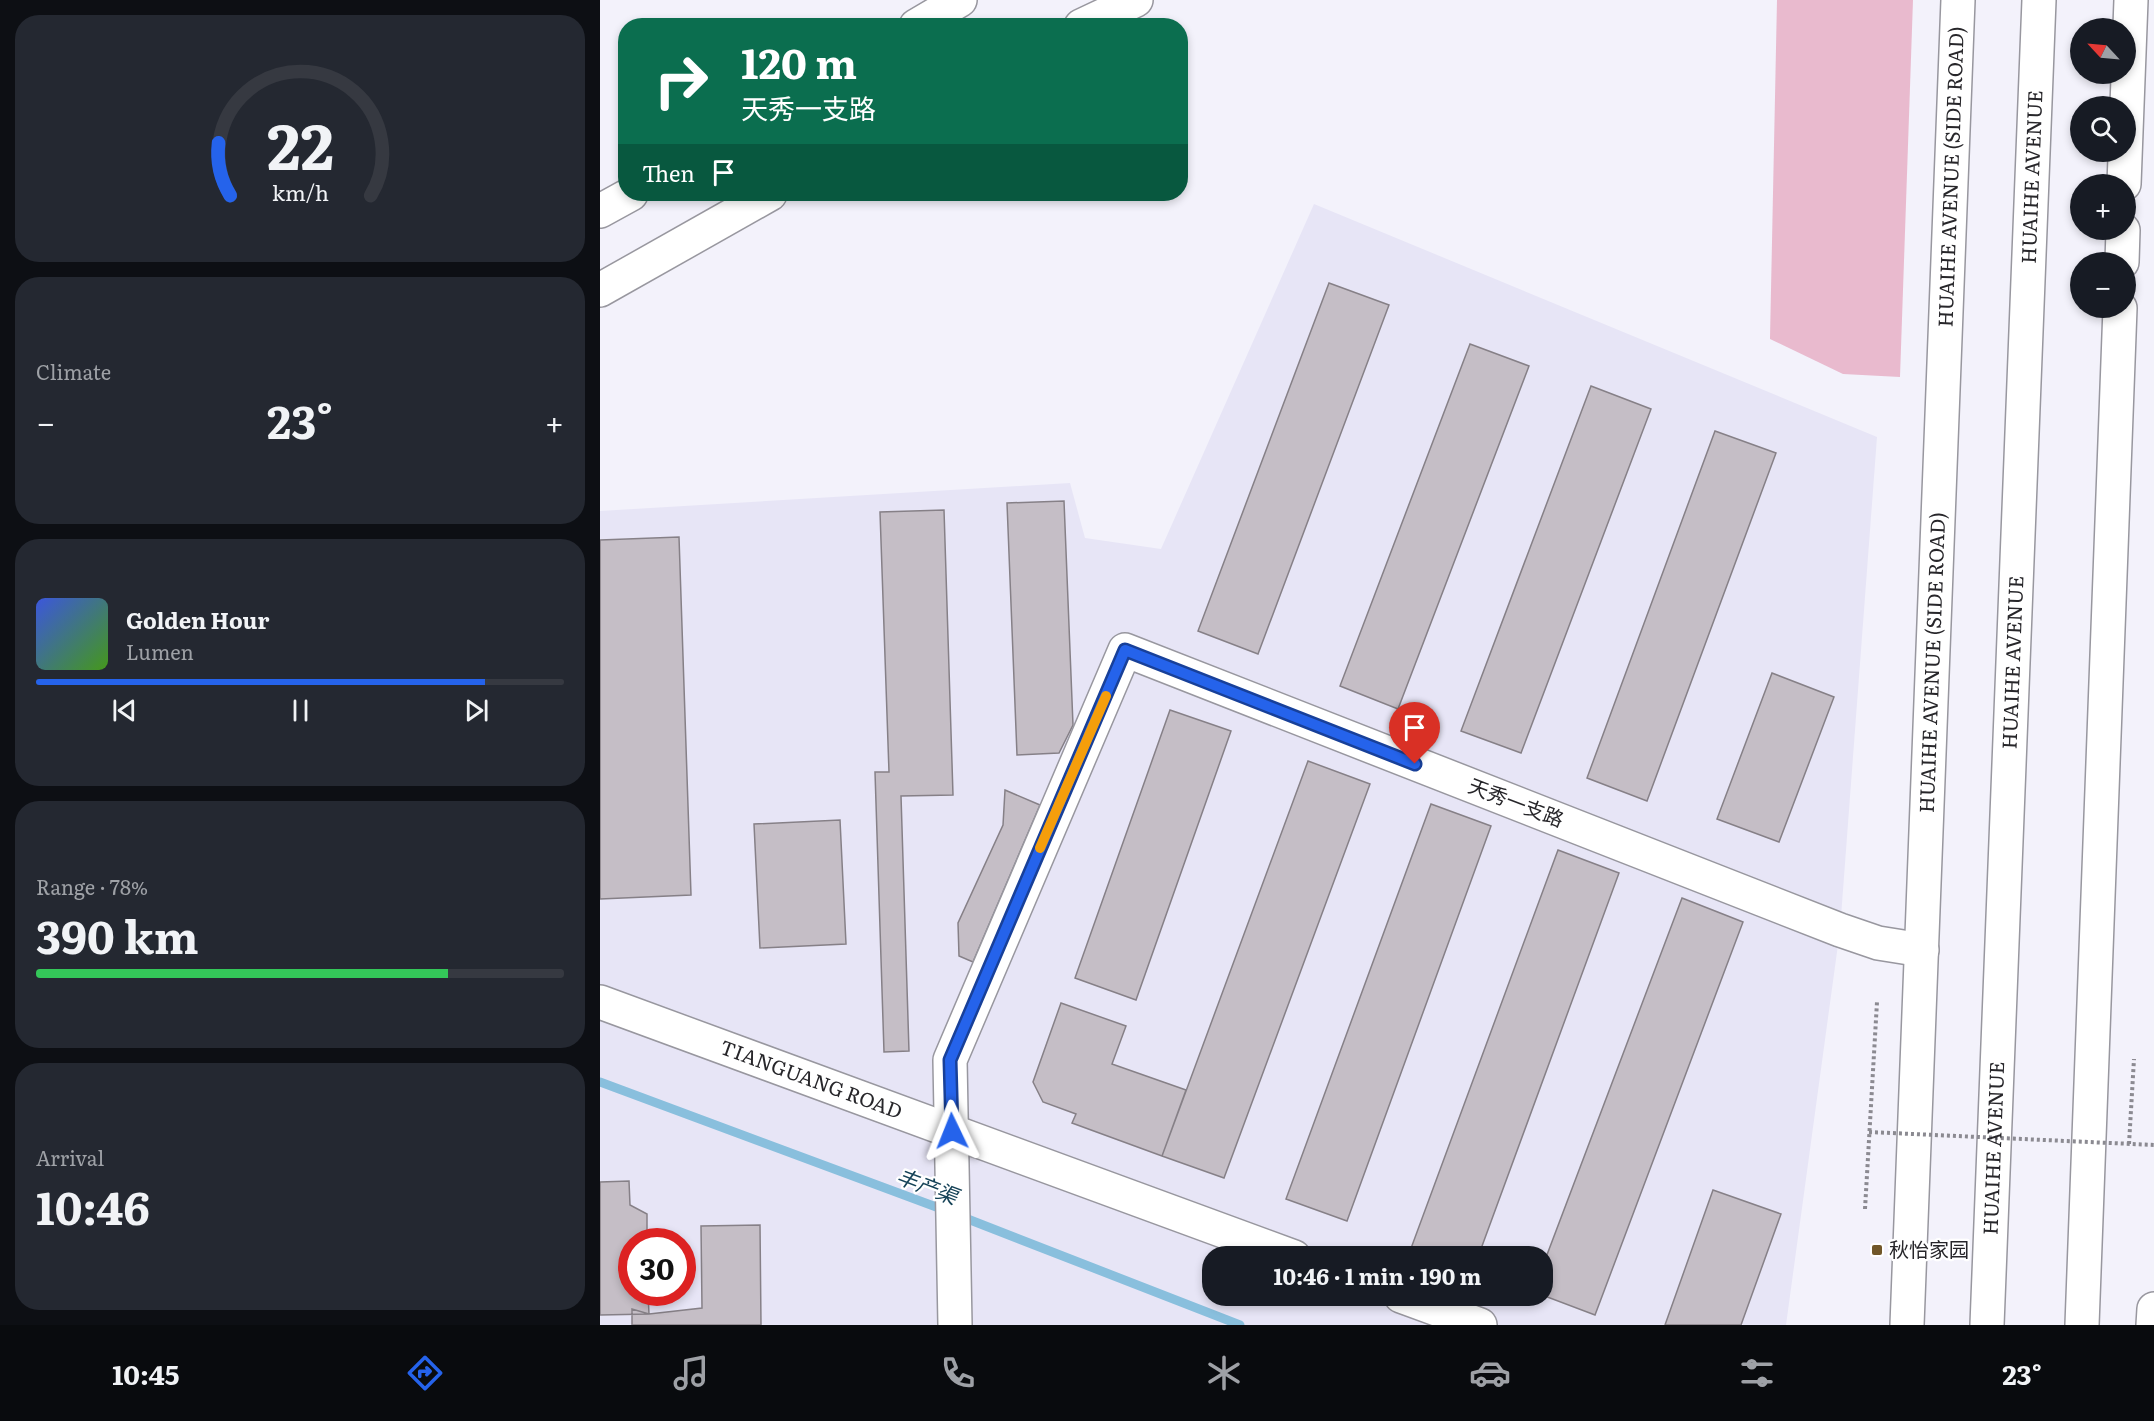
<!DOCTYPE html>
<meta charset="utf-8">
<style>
body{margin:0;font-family:Literata,"Noto Sans SC",serif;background:#242831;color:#f1f3f6;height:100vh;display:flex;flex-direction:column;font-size:22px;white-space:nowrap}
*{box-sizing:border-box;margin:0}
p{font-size:20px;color:#9ea1a6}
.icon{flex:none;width:33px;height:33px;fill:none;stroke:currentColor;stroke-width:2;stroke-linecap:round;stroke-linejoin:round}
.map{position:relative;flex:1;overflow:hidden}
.sheet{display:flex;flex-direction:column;gap:15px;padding:15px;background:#0d0f14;width:600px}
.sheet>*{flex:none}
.guide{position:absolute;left:18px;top:18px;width:570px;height:183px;border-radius:24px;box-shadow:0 3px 9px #0003;background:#0b6e4f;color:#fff;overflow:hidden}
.needle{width:39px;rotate:296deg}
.controls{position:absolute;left:1470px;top:18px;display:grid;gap:12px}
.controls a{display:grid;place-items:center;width:66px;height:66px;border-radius:50%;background:#171b24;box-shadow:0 3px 9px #0003;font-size:30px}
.speed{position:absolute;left:18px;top:1228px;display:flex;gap:12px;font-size:30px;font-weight:700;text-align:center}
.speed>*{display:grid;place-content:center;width:78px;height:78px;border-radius:50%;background:#171b24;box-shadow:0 3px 9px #0003;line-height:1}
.speed .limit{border:9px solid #d22;background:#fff;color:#111}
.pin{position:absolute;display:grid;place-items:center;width:51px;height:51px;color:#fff;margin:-62px -26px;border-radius:50% 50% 50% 0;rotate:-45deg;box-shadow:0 0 6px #0007}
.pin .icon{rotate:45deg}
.me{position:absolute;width:66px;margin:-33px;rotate:358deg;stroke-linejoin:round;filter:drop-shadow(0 0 4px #0008)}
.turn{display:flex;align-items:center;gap:21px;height:126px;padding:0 24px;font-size:27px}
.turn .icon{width:78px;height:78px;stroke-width:2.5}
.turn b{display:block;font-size:42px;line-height:51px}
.then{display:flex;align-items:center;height:57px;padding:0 24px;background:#0003;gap:12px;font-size:22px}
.big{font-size:45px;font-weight:700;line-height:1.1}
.sheet .card{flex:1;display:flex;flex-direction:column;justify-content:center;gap:9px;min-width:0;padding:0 21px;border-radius:24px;background:#242831}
.sheet .dial{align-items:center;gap:0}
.dial svg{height:156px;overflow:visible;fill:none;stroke:#363941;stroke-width:7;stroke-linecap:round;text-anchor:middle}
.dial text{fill:#f1f3f6;stroke:none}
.song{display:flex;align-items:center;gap:18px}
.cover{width:72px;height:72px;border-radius:9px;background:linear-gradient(135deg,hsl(230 70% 55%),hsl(100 70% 35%))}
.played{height:6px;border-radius:3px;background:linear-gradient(90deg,#2563eb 85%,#363941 85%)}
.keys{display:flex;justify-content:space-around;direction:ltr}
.heat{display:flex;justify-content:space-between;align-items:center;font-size:33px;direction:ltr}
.charge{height:9px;border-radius:4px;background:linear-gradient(90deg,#34c759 78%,#363941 0)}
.trip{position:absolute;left:602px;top:1246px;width:351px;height:60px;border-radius:24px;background:#171b24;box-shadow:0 3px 9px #0003;font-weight:700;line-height:60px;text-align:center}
.tabs{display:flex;height:96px;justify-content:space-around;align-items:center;background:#090b0e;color:#9ea1a6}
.tabs .icon{width:42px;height:42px}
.tabs .active{color:#2563eb}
.tabs b{font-size:27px;color:#f1f3f6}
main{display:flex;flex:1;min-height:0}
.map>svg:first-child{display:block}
</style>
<main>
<section class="sheet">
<div class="card dial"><svg viewBox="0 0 100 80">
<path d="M14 69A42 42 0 1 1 86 69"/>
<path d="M14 69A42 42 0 0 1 8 42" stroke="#2563eb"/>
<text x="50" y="56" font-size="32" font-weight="700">22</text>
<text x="50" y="72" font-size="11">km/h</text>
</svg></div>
<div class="card"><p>Climate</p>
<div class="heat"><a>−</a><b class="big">23°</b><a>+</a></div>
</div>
<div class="card">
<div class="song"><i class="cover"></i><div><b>Golden Hour</b><p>Lumen</p></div></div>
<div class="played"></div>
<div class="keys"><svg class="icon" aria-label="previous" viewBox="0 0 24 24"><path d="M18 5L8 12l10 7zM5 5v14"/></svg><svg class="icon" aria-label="pause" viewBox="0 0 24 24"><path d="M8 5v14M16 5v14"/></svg><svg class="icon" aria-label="next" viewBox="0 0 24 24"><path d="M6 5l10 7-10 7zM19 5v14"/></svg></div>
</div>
<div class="card"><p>Range · 78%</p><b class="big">390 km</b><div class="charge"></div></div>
<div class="card"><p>Arrival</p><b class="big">10:46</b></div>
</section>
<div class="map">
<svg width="1554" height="1325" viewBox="0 0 1554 1325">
<rect width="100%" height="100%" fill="#f3f2fb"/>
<path fill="#e7e5f6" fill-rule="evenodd" d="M 714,204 L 1277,437 L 1240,930 L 1186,1325 L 0,1325 L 0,511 L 470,483 L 485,538 L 561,549 ZM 32,1242 L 82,1242 L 82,1293 L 32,1293 ZM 612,1257 L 942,1257 L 942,1296 L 612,1296 Z"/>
<path fill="#e9bace" d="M 1177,0 L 1313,0 L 1300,377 L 1243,374 L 1170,339 Z"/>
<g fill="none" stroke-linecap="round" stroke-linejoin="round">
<path stroke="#89bfdd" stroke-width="9" d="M 0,1082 L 347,1211
M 360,1216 L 640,1325"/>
</g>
<path fill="#c5bec6" stroke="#868087" stroke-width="1.5" d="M 729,283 L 789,305 L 658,654 L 598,631 Z
M 870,344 L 929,366 L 798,709 L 740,686 Z
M 991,386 L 1051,409 L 921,753 L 861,731 Z
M 1115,431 L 1176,453 L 1047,801 L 987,778 Z
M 464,501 L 473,725 L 459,753 L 417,755 L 407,503 Z
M 344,510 L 353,795 L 301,796 L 309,1051 L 284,1052 L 275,772 L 289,772 L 280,512 Z
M 79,537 L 91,895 L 0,899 L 0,540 Z
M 1172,673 L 1234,697 L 1179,842 L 1117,819 Z
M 570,710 L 631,731 L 536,1000 L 475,978 Z
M 708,761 L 770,784 L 624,1178 L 562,1156 Z
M 405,790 L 440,805 L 373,962 L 359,956 L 358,923 L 403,825 Z
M 831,804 L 891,826 L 747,1221 L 686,1199 Z
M 240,820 L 246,944 L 160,948 L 154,824 Z
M 958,850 L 1019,873 L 878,1257 L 828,1257 L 810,1251 Z
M 1082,898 L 1143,922 L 995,1315 L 942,1295 L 942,1268 Z
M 461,1003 L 526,1026 L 512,1064 L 586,1090 L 562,1156 L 472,1123 L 476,1114 L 443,1102 L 433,1082 Z
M 29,1181 L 30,1205 L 47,1214 L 47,1242 L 32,1242 L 32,1293 L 48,1293 L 49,1314 L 0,1315 L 0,1182 Z
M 1113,1190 L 1181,1214 L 1141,1325 L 1065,1325 Z
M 160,1225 L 161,1325 L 32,1325 L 32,1309 L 49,1314 L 102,1308 L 101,1226 Z"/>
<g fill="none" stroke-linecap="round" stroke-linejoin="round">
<defs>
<g id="minor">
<path d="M 316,26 L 360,0"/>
<path d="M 481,26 L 536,0"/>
<path d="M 0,211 L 31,194"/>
<path d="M 0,290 L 170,194"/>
<path id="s1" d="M 0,1002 L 694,1257"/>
<path d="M 801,1296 L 880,1325"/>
<path d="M 355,1325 L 350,1060 L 525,650 L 1240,930 L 1278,943 L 1322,950"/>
</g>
<g id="major">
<path id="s2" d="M 1307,1325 L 1358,0"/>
<path d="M 1553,1325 L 1554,1309"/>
</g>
<g id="highway">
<path d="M 1524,184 L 1531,0"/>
<path d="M 1522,262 L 1523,230"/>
<path id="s3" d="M 1387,1325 L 1439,0"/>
<path d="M 1482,1325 L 1520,308"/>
</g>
</defs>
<use href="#minor" stroke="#98979f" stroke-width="36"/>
<use href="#major" stroke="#98979f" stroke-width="36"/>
<use href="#highway" stroke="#98979f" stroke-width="36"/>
<path stroke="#8b8a91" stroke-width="4" stroke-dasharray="3 3" stroke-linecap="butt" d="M 1529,1144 L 1534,1059
M 1265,1209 L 1277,1002"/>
<use href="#minor" stroke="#fff" stroke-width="33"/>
<use href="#major" stroke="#fff" stroke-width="33"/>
<use href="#highway" stroke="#fff" stroke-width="33"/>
<path stroke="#8b8a91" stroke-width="4" stroke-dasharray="3 3" stroke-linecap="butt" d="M 1269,1132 L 1554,1145"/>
</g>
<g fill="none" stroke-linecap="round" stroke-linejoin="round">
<defs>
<path id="route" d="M 352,1131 L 350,1060 L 525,650 L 815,764"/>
</defs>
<use href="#route" stroke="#184099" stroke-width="15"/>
<use href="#route" stroke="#2563eb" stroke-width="10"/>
<path stroke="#f59e0b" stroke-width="10" d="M 440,848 L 506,696"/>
</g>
<rect fill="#715729" stroke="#fff" stroke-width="2" x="1271" y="1244" width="12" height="12" rx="3"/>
<g text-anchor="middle" stroke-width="4.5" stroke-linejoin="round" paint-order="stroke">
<g font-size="20" fill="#27262a" stroke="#fff">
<text dy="7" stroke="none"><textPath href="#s2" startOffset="1149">HUAIHE AVENUE (SIDE ROAD)</textPath></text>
<text dy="7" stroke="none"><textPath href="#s3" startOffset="1149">HUAIHE AVENUE</textPath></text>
<text dy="7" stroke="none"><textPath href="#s3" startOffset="663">HUAIHE AVENUE</textPath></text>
<text dy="7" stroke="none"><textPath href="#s2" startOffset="663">HUAIHE AVENUE (SIDE ROAD)</textPath></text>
<text transform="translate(916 803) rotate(21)" y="7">天秀一支路</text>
<text dy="7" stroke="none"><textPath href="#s1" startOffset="225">TIANGUANG ROAD</textPath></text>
<text dy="7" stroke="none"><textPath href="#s3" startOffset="177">HUAIHE AVENUE</textPath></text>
</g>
<g font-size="20" fill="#27262a" stroke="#fff" text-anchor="start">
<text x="1289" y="1257">秋怡家园</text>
</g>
<g font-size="21" font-style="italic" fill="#154257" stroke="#fff">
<text transform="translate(327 1187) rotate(21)" y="7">丰产渠</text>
</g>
</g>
</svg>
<div class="controls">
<a><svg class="needle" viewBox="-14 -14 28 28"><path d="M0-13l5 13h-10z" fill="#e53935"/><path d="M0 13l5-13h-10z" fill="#9ea1a6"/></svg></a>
<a><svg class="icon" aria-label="search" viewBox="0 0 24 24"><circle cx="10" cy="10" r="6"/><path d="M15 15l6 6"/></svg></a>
<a>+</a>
<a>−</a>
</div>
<div class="speed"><div class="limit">30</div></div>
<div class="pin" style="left:815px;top:764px;background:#d93025"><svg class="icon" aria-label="arrive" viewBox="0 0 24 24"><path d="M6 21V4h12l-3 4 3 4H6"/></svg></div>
<svg class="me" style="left:352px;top:1131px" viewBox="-20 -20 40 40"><path d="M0-17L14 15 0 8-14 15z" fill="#2563eb" stroke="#fff" stroke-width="4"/></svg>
<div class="trip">10:46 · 1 min · 190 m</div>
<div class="guide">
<div class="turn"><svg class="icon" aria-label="right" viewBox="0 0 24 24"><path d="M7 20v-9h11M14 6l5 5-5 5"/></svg><div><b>120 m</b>天秀一支路</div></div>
<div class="then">Then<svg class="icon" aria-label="arrive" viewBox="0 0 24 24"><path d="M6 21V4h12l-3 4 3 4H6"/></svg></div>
</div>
</div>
</main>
<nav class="tabs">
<b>10:45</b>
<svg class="icon active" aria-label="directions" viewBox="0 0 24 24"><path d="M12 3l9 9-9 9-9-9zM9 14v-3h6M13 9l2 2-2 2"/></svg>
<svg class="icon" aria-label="music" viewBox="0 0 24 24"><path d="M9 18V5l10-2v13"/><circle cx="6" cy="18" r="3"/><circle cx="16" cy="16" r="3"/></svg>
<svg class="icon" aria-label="phone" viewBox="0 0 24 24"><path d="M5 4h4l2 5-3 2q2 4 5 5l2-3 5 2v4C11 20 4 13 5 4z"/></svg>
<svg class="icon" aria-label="climate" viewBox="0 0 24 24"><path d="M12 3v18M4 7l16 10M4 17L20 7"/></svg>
<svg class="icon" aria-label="car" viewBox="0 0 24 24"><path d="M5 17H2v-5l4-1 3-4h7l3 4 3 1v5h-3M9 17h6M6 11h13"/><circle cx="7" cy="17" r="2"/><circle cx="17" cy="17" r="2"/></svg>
<svg class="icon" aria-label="filters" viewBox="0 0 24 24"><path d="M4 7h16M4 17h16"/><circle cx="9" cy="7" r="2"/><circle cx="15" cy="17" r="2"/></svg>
<b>23°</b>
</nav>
